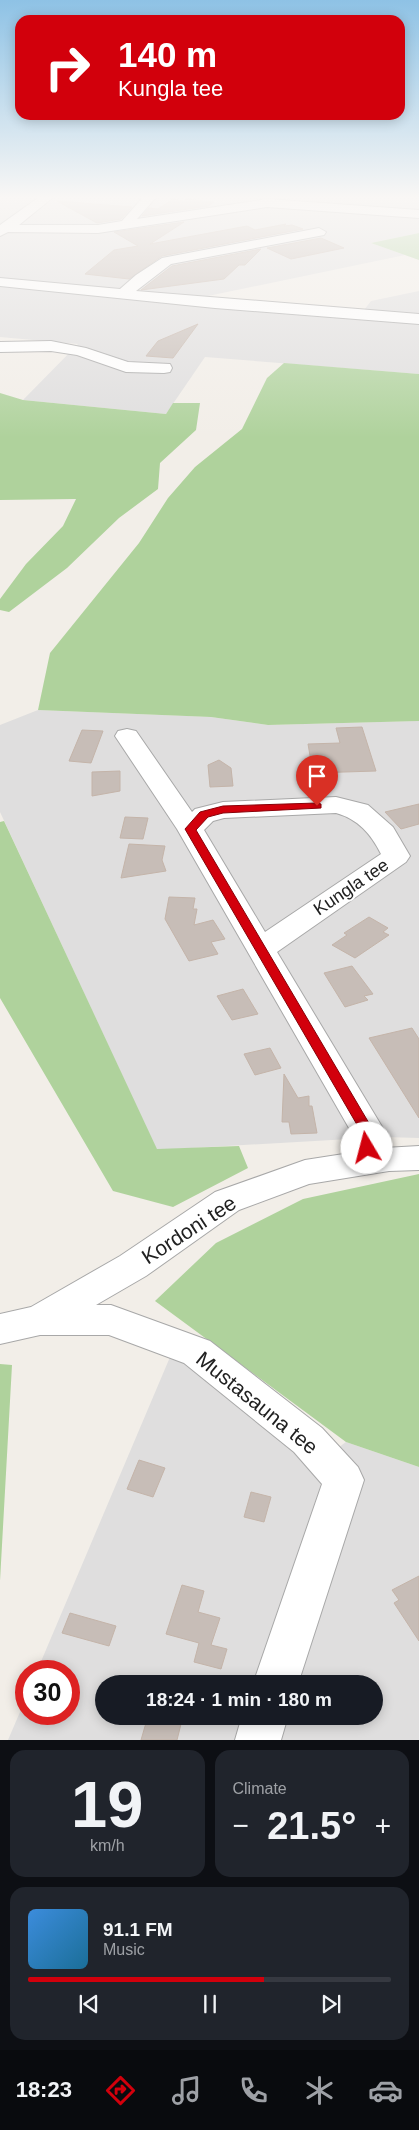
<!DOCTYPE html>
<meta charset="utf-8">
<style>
body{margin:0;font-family:Arial,sans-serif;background:#20242c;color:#f1f3f6;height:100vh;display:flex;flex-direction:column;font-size:19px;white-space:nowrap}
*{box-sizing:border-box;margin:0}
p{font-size:16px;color:#9ea1a6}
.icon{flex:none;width:28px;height:28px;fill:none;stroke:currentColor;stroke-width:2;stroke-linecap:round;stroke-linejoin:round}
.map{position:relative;height:1740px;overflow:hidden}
.drawer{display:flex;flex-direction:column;gap:10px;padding:10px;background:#0d0f14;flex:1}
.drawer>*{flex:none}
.hud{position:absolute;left:15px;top:15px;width:390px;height:105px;border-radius:15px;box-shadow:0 2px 12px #0003;background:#d2000c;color:#fff;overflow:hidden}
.speed{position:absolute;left:15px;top:1660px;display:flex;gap:10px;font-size:25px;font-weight:700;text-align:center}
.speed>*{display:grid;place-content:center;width:65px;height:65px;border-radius:50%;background:#171b24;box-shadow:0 2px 12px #0003;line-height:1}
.speed .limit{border:8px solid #d22;background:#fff;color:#111}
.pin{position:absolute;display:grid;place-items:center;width:42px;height:42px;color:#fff;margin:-51px -21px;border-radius:50% 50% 50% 0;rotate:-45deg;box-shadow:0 0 5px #0007}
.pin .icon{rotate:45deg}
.me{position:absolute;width:55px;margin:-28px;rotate:352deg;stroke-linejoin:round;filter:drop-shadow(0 0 4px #0008)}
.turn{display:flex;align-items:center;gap:18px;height:105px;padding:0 20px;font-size:22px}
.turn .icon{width:65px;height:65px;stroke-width:2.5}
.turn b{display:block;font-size:35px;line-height:42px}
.big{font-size:38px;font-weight:700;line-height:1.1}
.drawer .card{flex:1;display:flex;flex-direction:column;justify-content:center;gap:8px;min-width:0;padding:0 18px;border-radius:15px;background:#20242c}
.drawer .dial{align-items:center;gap:0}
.dial b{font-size:65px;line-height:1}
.song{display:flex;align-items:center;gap:15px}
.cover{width:60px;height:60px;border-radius:8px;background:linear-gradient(135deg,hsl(210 70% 55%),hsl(200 70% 35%))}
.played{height:5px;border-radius:2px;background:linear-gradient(90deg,#d2000c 65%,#363941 65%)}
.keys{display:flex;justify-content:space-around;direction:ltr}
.heat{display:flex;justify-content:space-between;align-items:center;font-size:28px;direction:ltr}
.drawer .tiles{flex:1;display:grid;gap:10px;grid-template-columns:1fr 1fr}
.card:last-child{grid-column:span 2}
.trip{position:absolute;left:95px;top:1675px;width:288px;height:50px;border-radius:25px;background:#171b24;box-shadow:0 2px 12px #0003;font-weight:700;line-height:50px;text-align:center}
.menu{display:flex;height:80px;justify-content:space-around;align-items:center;background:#090b0e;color:#9ea1a6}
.menu .icon{width:35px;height:35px}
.menu .selected{color:#d2000c}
.menu b{font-size:22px;color:#f1f3f6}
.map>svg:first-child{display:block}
</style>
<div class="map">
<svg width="419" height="1740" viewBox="0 0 419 1740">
<rect width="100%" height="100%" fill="#f2eee8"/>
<path fill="#dfdede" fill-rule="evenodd" d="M 0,195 L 419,195 L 419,233 L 371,243 L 405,255 L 179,302 L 358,318 L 371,301 L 419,291 L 419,374 L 205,357 L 166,414 L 23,400 L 78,344 L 0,337 Z
M 38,710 L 211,717 L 268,725 L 419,721 L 419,1138 L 384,1137 L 157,1150 L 0,812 L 0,725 Z
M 173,1350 L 320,1461 L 346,1442 L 419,1467 L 419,1740 L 8,1740 L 26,1698 L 26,1714 L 69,1714 L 69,1671 L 37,1671 ZM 104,1684 L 374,1684 L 374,1716 L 104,1716 Z"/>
<path fill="#afd29c" d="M 419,233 L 419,260 L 371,243 Z
M 284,363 L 419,374 L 419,721 L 268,725 L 211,717 L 38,710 L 50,653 L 139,543 L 168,498 L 195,467 L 242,429 L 267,378 Z
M 0,393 L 23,400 L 166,414 L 173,403 L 200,403 L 196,430 L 160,463 L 158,489 L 119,518 L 67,568 L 9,612 L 0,610 L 0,599 L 26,564 L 63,526 L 76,499 L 0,500 Z
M 4,821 L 157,1149 L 239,1146 L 248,1168 L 173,1207 L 113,1191 L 0,998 L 0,822 Z
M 419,1174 L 419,1467 L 346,1442 L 155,1301 L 216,1243 L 303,1199 Z
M 0,1364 L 12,1365 L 0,1581 Z"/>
<path fill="#c7bdb7" stroke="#c4b4a9" d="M 173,199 L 183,201 L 186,199 L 214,202 L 208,206 L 142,216 L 149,208 L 158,209 Z
M 57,201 L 132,207 L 121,219 L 97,223 Z
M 184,222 L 150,244 L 247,226 L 255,230 L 286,224 L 284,226 L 292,225 L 303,229 L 162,256 L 129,279 L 85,274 L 114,250 L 138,246 L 114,232 Z
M 321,238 L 344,248 L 291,259 L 267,248 Z
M 261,249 L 245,265 L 239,265 L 224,279 L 141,290 L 172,266 Z
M 198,324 L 173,358 L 146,356 L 158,341 Z
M 362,727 L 376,771 L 313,773 L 308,744 L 340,743 L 336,728 Z
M 82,730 L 103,731 L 91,763 L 69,761 Z
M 219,760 L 231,768 L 233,786 L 210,787 L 208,765 Z
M 120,771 L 120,791 L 92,796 L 92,772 Z
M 419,804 L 419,824 L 401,829 L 385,812 Z
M 125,817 L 148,818 L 143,839 L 120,838 Z
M 129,844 L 165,846 L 162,860 L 166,871 L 121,878 Z
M 169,897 L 195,898 L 193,909 L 197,909 L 194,925 L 213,920 L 225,939 L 211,942 L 218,954 L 189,961 L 165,919 Z
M 369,917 L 388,928 L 383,932 L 389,935 L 355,958 L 332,945 L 347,935 L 344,933 Z
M 352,966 L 373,994 L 364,996 L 368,1000 L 345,1007 L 324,973 Z
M 243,989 L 258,1014 L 232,1020 L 217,996 Z
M 412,1028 L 419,1039 L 419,1118 L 369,1038 Z
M 270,1048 L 281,1068 L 255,1075 L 244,1054 Z
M 284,1074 L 298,1098 L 309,1096 L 309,1106 L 312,1106 L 317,1133 L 291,1134 L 289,1122 L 282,1122 Z
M 139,1460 L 165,1468 L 153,1497 L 127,1489 Z
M 251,1492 L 271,1497 L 264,1522 L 244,1517 Z
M 419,1576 L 419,1641 L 394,1603 L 399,1600 L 392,1590 Z
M 182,1585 L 204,1591 L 198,1612 L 220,1618 L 211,1645 L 227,1649 L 221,1669 L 194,1662 L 199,1643 L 166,1634 Z
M 70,1613 L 116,1626 L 109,1646 L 62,1633 Z
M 148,1716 L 181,1724 L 177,1740 L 141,1740 Z"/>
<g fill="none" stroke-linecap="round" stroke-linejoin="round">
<defs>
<path id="minor" d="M 42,195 L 56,195 L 19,225 L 98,225 L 122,221 L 145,195 L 158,195 L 137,219 L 267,199 L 419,210 L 419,218 L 267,207 L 98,233 L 8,232 L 0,236 L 0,225 Z
M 319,228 L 326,232 L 324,235 L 171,264 L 136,291 L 419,314 L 419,324 L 215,308 L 0,286 L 0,278 L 120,289 L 136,275 L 162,258 Z
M 51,341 L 86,348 L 128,362 L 170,364 L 172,368 L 170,372 L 164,373 L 126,372 L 77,355 L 51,351 L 0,352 L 0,342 Z
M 127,729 L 136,731 L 192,812 L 195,809 L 223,802 L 336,797 L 368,805 L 393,827 L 410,856 L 406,862 L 277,952 L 387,1135 L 384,1148 L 419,1146 L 419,1170 L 389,1171 L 309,1184 L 239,1210 L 146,1276 L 96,1305 L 111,1305 L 210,1341 L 322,1428 L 358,1467 L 364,1480 L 298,1684 L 253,1684 L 322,1484 L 294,1452 L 184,1363 L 109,1335 L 40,1335 L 0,1344 L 0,1314 L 31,1307 L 120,1256 L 215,1192 L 305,1160 L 350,1153 L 353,1135 L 177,829 L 115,736 L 118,731 ZM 336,813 C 358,819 371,834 381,854 L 265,932 L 204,830 L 213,821 L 224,818 Z
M 242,1716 L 288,1716 L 281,1740 L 235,1740 Z"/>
</defs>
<use href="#minor" stroke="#a8a8a8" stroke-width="2"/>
<use href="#minor" fill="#fff" fill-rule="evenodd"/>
</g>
<linearGradient id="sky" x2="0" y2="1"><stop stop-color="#8ec2e5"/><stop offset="0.45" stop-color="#f9f7f5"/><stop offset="1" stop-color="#f9f7f5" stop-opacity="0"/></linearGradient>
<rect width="419" height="438" fill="url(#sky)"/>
<path fill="#d2000c" stroke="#880008" d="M 317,803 L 321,804 L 321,808 L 223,813 L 208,817 L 196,830 L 376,1135 L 374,1148 L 367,1153 L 360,1148 L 363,1135 L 185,829 L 200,812 L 223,806 Z"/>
<g text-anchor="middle" stroke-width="4" stroke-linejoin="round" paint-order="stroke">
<g font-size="18" fill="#212121" stroke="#fff">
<text transform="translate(351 887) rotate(-34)" y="6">Kungla tee</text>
</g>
<g font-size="21" fill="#212121" stroke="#fff">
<text transform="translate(189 1230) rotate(-33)" y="7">Kordoni tee</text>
<text transform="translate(257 1403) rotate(39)" y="7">Mustasauna tee</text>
</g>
</g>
</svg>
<div class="speed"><div class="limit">30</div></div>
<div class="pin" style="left:317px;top:806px;background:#d93025"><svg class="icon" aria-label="arrive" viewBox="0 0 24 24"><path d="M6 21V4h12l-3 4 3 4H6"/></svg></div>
<svg class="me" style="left:367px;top:1148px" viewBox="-20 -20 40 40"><circle r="19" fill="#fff"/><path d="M0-13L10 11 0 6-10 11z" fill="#d2000c"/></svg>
<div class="trip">18:24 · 1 min · 180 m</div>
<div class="hud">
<div class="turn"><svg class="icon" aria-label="right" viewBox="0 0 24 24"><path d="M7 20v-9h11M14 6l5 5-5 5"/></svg><div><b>140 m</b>Kungla tee</div></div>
</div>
</div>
<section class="drawer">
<div class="tiles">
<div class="card dial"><b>19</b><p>km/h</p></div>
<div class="card"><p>Climate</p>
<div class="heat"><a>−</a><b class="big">21.5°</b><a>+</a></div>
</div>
<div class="card">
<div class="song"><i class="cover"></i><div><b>91.1 FM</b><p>Music</p></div></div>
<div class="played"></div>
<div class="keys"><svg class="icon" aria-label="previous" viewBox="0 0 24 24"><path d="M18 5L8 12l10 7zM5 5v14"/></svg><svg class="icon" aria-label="pause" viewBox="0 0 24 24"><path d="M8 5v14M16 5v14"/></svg><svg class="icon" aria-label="next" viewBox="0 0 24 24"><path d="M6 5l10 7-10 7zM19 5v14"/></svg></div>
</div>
</div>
</section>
<nav class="menu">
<b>18:23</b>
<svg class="icon selected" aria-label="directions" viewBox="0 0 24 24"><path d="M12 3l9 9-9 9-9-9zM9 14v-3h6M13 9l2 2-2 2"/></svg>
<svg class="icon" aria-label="music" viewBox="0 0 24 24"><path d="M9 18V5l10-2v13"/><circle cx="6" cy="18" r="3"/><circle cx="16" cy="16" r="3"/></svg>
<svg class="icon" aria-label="phone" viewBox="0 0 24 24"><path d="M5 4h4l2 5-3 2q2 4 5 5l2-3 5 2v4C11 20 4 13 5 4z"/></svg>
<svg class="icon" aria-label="climate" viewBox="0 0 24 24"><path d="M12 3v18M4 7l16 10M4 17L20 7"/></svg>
<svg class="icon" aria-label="car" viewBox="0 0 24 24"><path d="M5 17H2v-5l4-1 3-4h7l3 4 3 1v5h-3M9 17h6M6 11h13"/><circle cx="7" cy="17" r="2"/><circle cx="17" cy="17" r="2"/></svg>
</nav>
